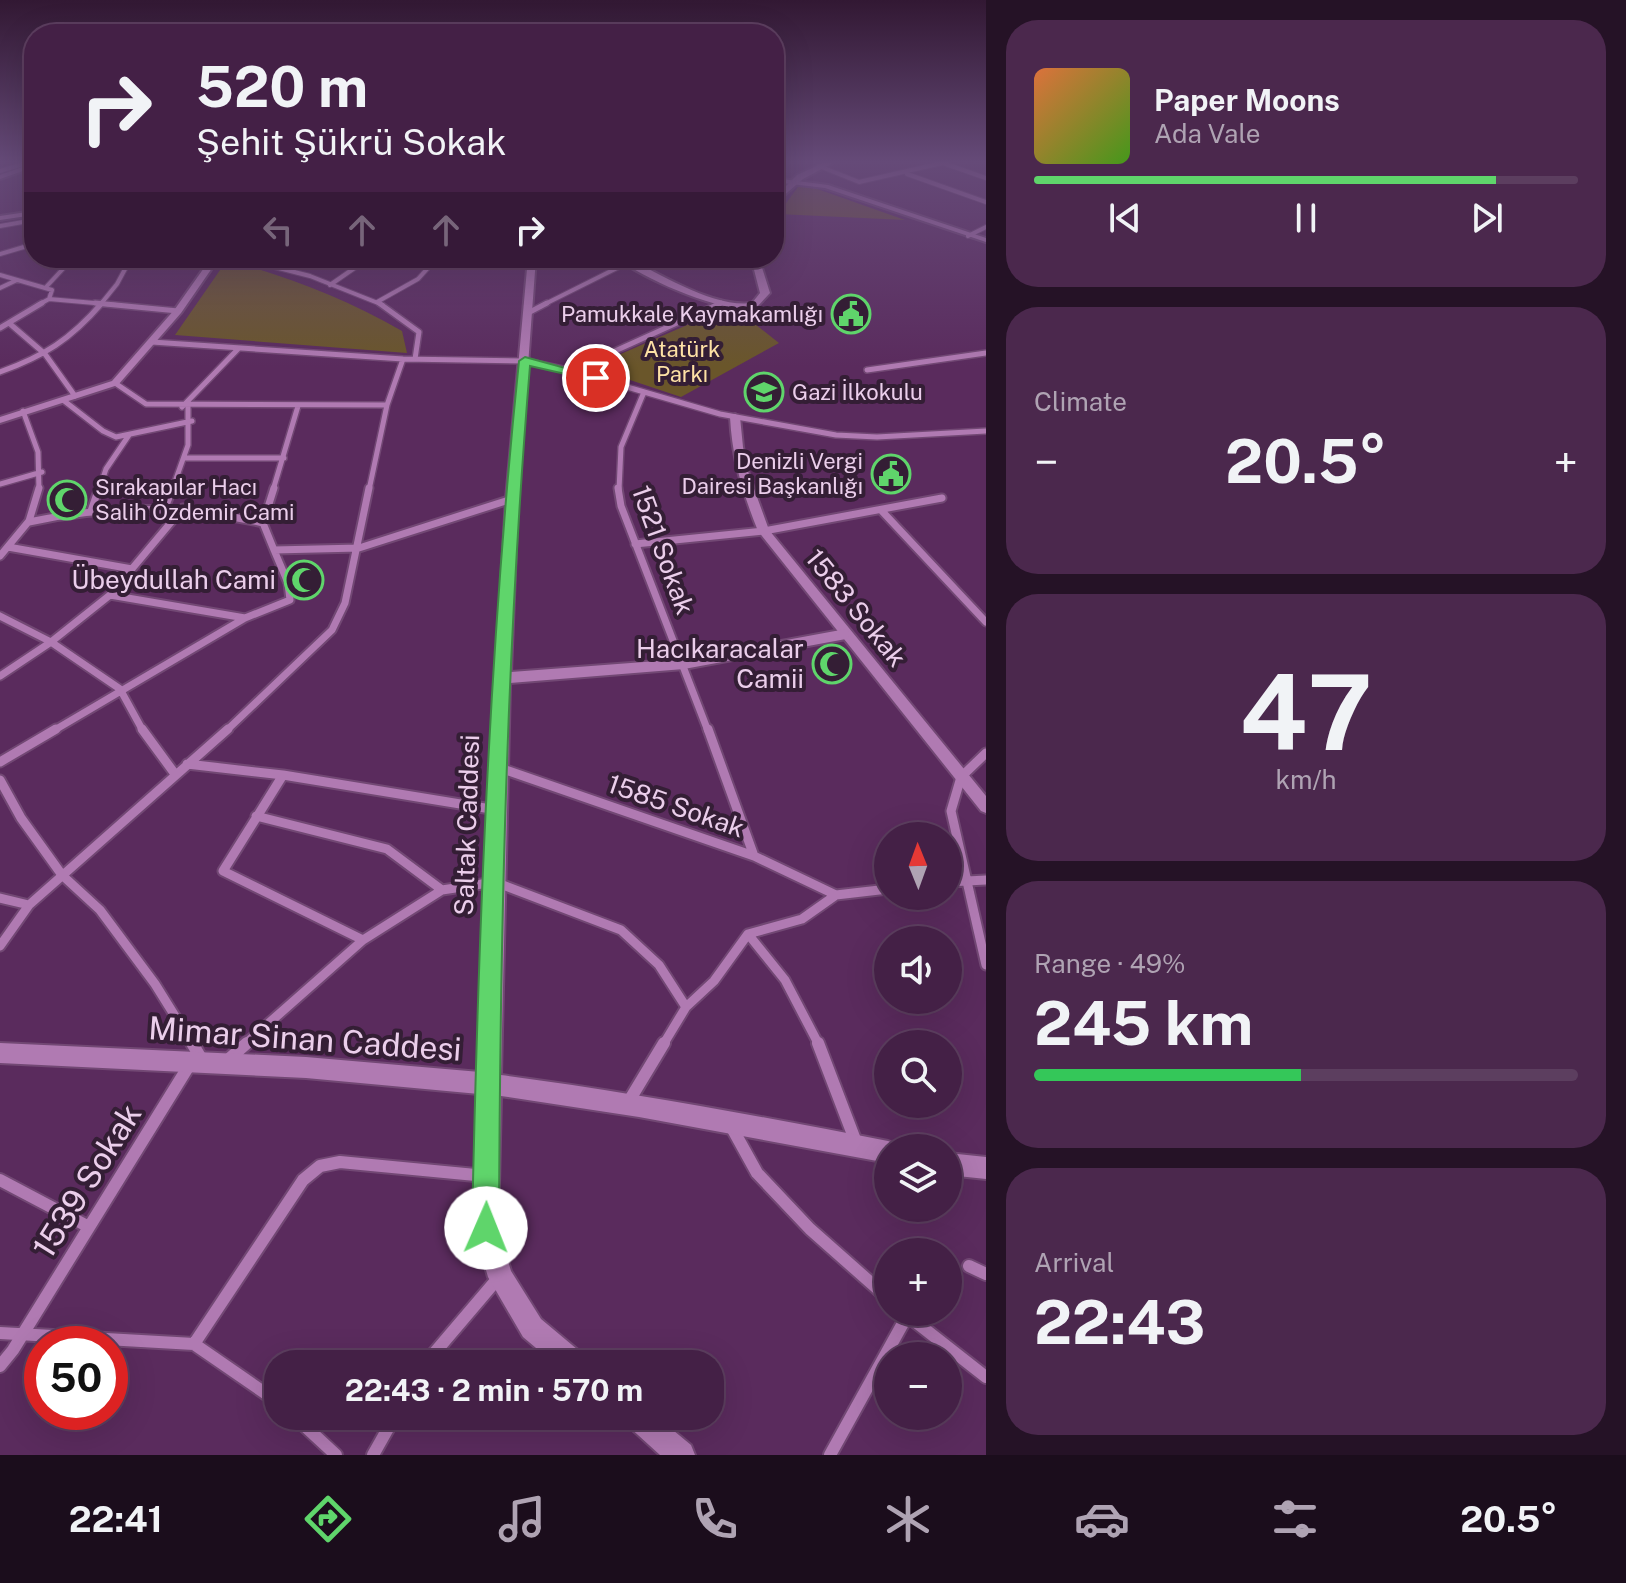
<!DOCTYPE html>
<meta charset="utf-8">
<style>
body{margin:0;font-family:"Public Sans",sans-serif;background:#4b284d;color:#f1f3f6;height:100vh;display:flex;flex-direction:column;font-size:30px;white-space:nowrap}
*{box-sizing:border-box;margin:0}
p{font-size:26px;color:#afa3b3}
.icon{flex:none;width:44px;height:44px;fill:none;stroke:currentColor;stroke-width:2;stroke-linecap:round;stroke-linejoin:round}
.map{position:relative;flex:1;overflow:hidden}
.panel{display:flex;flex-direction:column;gap:20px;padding:20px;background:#251226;width:640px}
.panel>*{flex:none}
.guide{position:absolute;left:24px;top:24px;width:760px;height:244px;border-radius:32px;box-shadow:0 8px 32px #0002,0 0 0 2px #5c3e5f;background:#442046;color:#f1f3f6;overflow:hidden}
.needle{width:52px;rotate:359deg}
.controls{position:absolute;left:874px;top:822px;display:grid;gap:16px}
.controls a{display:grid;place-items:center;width:88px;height:88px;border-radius:50%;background:#442046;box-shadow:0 8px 32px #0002,0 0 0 2px #5c3e5f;font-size:40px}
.speed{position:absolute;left:24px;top:1326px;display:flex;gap:16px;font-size:40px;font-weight:700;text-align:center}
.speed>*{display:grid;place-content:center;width:104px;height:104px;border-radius:50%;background:#442046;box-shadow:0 8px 32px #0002,0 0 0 2px #5c3e5f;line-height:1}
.speed .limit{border:12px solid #d22;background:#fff;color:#111}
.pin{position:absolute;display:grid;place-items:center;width:68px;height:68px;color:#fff;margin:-34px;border:4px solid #fff;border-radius:50%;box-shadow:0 2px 8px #0007}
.me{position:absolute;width:88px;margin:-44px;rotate:1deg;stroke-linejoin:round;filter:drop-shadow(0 0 6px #0008)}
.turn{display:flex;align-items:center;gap:28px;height:168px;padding:0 40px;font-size:36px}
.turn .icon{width:104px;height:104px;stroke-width:2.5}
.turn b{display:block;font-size:56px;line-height:68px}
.lanes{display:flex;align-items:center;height:76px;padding:0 40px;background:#0003;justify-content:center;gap:40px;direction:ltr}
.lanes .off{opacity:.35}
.big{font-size:60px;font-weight:700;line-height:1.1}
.panel .widget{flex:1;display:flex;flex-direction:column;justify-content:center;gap:12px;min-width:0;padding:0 28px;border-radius:32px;background:#4b284d}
.panel .dial{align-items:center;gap:0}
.dial b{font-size:104px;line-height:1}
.song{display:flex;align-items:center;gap:24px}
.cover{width:96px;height:96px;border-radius:12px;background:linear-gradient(135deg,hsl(20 70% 55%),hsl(100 70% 35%))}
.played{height:8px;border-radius:4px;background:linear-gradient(90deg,#5fd56b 85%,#5c3e5f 85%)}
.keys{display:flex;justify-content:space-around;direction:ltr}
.heat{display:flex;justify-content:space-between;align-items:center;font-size:44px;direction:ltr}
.charge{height:12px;border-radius:6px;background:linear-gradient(90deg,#34c759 49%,#5c3e5f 0)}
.trip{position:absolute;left:264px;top:1350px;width:460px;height:80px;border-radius:32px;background:#442046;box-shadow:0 8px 32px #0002,0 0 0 2px #5c3e5f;font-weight:700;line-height:80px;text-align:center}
.menu{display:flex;height:128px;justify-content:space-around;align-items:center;background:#1b0d1c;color:#afa3b3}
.menu .icon{width:56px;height:56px}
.menu .on{color:#5fd56b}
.menu b{font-size:36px;color:#f1f3f6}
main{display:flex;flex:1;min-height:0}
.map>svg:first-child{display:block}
</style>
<main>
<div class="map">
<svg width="986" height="1455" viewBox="0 0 986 1455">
<rect width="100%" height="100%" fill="#5a2b5d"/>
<path fill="#6a562a" d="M 806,185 L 905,220 L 778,214 L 798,187 Z
M 227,260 C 289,277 346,299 402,331 L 407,353 L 175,335 Z
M 726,308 L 755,324 L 779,343 L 681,397 L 591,367 Z"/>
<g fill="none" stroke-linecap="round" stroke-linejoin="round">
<defs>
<path id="minor-far4" d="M 943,163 L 986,178
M 819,166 L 859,182 L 942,163
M 0,171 L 23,164 L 29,167
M 907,174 L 986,202
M 0,226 L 34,220
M 968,236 L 986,227
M 0,254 L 34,244
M 151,258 L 213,260
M 239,258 L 310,276 L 383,305
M 293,270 L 303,258
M 0,275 L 52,290 L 49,299 L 38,305
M 330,285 L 369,258
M 47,286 L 73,258
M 0,288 L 17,280
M 49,299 L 117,305
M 377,302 L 418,279 L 437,258
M 100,305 L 117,284 L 131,258
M 543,305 L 637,258
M 717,305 L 722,303"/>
<path id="minor-far3" d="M 95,303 L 178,311
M 379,303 L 419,332 L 415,359
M 528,313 L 547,303
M 9,323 L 45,354 L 75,396
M 0,328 L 42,303
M 152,342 L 403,359 L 525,361 L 572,371 L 720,414 L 836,435 L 877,437 L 986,431
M 573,370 L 721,303
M 867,370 L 986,353
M 0,372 C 44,356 70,340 102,303
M 115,383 L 146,404 L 387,405
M 63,400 L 103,431 L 116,437 L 192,421
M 182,407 L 238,349
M 23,411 L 38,452 L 39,490
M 184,458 L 284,458
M 0,484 L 42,472
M 99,490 L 106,469 L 129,435
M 172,490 L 188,445 L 188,407
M 273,490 L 298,406
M 369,490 L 387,405 L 403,359
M 619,490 L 621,447 L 644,392"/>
<path id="minor-far2" d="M 618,488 L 621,506 L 708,731
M 166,505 L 173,488
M 881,510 L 986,622
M 91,511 L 99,488
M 29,522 C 109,505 183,505 263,523 L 274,550 L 359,548 L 512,499
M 263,523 L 274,488
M 635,544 L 764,531 L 942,498
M 8,547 L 132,569
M 0,556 L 29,521 L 39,488
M 110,595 L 245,618
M 0,616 L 51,642 L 120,689 L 143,731
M 0,676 L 51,642 L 110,595 L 183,508
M 53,731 L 245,618 L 290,600 L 288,583 L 274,550
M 226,731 L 332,630 L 345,603 L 369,488"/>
<path id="minor-far1" d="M 142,729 L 175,774
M 708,729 L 754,856
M 986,753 L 961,777 L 951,811 L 986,965
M 0,762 L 56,729
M 187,764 L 283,775 L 497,810
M 500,768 L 754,856 L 836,895
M 283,775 L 223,871 L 363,940
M 0,780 L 21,818 L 62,875 L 100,910 L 155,984 L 193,1045
M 256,816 L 387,849 L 442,890
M 948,882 L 986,880
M 0,898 L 29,905
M 748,934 L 785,980 L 819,1045
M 0,946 L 29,905 L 228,729
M 244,1045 L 363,940 L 442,890 L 495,882 L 621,930 L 659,965 L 686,1007
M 663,1045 L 686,1007 L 714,981 L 748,934 L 802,919 L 836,895 L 888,889"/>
<path id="minor" d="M 192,1043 L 202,1060
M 818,1043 L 857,1145
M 229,1059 L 247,1043
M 629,1101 L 664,1043
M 731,1126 L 757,1173 L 810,1229 L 888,1298
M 0,1180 L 89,1227
M 969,1266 L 986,1274
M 903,1312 L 986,1377
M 0,1333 L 194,1344 L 278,1402
M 194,1344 L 303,1180 L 320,1166 L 340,1162 L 486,1176
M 425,1364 L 499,1277
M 0,1366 L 13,1350 L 190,1064
M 294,1416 L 336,1455
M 373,1455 L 395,1416
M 830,1455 L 907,1316"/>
<path id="tertiary" d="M 774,178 L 828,185 L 986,238 L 986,242 L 825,188 L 774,182 Z
M 34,211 L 34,215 L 0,220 L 0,216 Z
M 211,258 L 219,258 L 181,313 L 118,385 L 0,423 L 0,417 L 112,381 L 175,309 Z
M 735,414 L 740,417 L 743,447 L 749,475 L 769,530 L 986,796 L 986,813 L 981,811 L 758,531 C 743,494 732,458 730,417 Z"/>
<path id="secondary" d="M 34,163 L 34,167 L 0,179 L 0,175 Z
M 823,163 L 833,163 L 803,179 L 774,204 L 774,198 L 797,175 Z
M 528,258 L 536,258 L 518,499 L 511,672 L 684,659 L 846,629 L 853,634 L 846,639 L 684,669 L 510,683 L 501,1075 C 631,1092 759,1116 888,1141 L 896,1144 L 898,1148 L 888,1148 L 888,1163 L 639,1117 L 501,1096 L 498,1228 L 511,1271 L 541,1319 L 584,1355 L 588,1364 L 555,1364 L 523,1337 L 488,1277 L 474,1228 L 479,1094 L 306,1078 L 0,1063 L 0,1043 L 306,1057 L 480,1072 L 491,760 L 506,499 Z
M 616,258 L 627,258 C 661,274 713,308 752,303 L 760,293 L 751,258 L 759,258 L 770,293 L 756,308 C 721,314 645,279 616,258 Z
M 948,1153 L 986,1157 L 986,1179 L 948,1175 Z
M 623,1416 L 656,1416 L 691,1445 L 695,1455 L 660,1455 L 627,1425 Z"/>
</defs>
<use href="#minor-far4" stroke="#724874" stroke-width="6"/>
<use href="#minor-far3" stroke="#724874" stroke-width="8"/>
<use href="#minor-far2" stroke="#724874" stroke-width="11"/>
<use href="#minor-far1" stroke="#724874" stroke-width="13"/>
<use href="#minor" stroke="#724874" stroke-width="16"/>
<use href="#tertiary" stroke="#724874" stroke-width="4"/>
<use href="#secondary" stroke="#724874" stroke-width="4"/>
<use href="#minor-far4" stroke="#b07ab2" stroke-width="4"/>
<use href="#minor-far3" stroke="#b07ab2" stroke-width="5"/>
<use href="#minor-far2" stroke="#b07ab2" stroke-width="7"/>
<use href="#minor-far1" stroke="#b07ab2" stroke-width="9"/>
<use href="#minor" stroke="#b07ab2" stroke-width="12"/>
<use href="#tertiary" fill="#b07ab2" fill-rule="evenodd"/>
<use href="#secondary" fill="#b07ab2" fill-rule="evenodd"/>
</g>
<linearGradient id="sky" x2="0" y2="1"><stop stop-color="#321833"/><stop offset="0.44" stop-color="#654a78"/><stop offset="1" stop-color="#654a78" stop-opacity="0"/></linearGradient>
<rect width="986" height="367" fill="url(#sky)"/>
<path fill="#5fd56b" stroke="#3e8a46" stroke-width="2" d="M 525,357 L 602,378 L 596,381 L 530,366 C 506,652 500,941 499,1228 L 495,1238 L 486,1242 L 476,1238 L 472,1228 C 478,939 489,649 519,361 Z"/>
<defs>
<symbol id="civic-ring" viewBox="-11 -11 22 22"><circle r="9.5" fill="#341e35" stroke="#5fd56b" stroke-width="1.5"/><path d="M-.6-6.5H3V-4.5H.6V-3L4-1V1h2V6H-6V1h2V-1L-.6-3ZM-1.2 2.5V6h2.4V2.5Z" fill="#5fd56b"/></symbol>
<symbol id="school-ring" viewBox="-11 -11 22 22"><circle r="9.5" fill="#341e35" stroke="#5fd56b" stroke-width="1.5"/><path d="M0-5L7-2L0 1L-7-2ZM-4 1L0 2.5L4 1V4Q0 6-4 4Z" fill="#5fd56b"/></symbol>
<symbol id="mosque-ring" viewBox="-11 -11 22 22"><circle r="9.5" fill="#341e35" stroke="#5fd56b" stroke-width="1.5"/><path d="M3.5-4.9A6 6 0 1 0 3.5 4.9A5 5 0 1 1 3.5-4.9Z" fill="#5fd56b"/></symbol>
</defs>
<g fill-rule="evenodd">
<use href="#civic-ring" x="829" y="292" width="44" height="44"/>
<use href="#school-ring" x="742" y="370" width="44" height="44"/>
<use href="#civic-ring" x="869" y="452" width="44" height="44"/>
<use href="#mosque-ring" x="45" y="478" width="44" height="44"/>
<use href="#mosque-ring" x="282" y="558" width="44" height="44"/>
<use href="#mosque-ring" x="810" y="642" width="44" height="44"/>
</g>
<g text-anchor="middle" stroke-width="8" stroke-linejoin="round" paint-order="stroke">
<g font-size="22" fill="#ebceeb" stroke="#341e35" text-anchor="end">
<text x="823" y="322">Pamukkale Kaymakamlığı</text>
<text x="792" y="400" text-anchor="start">Gazi İlkokulu</text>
<text x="863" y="469">Denizli Vergi<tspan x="863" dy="25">Dairesi Başkanlığı</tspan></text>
<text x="95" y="495" text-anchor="start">Sırakapılar Hacı<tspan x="95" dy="25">Salih Özdemir Cami</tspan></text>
</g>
<g font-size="22" fill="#fde1a5" stroke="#341e35">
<text x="682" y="357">Atatürk<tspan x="682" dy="25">Parkı</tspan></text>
</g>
<g font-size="26" fill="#ebceeb" stroke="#341e35">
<text transform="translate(663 550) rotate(70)" y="9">1521 Sokak</text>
<text transform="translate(856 608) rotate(51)" y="9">1583 Sokak</text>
<text transform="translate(676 806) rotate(19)" y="9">1585 Sokak</text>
<text transform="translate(467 825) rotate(-88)" y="9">Saltak Caddesi</text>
</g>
<g font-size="26" fill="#ebceeb" stroke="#341e35" text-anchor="end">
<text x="276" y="589">Übeydullah Cami</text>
<text x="804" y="658">Hacıkaracalar<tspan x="804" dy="30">Camii</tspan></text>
</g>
<g font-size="32" fill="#ebceeb" stroke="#341e35">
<text transform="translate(305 1039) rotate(4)" y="11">Mimar Sinan Caddesi</text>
<text transform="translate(87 1181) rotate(-58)" y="11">1539 Sokak</text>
</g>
</g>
</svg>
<div class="controls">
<a><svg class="needle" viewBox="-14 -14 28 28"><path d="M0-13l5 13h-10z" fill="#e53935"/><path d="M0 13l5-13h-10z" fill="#afa3b3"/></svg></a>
<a><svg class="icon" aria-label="sound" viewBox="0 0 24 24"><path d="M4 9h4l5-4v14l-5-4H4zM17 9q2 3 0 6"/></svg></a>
<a><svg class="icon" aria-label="search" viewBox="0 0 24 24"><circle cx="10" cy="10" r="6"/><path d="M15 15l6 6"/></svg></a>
<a><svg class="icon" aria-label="layers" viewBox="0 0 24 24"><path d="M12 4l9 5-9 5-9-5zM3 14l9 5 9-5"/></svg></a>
<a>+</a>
<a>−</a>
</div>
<div class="speed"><div class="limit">50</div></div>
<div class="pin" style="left:596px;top:378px;background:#d93025"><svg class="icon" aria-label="arrive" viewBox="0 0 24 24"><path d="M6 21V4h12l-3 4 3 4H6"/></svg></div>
<svg class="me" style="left:486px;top:1228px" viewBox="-20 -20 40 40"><circle r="19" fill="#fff"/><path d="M0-13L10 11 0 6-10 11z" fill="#5fd56b"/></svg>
<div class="trip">22:43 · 2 min · 570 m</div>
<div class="guide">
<div class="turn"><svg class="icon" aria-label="right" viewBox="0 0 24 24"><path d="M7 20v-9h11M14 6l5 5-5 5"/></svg><div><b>520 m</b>Şehit Şükrü Sokak</div></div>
<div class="lanes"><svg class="icon off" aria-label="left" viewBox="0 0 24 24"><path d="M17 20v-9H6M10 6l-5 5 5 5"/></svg><svg class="icon off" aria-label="ahead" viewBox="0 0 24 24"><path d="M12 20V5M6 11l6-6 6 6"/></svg><svg class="icon off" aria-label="ahead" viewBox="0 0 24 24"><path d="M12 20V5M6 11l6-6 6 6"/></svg><svg class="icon" aria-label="right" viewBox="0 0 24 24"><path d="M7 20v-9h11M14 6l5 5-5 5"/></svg></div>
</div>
</div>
<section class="panel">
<div class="widget">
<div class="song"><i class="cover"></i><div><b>Paper Moons</b><p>Ada Vale</p></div></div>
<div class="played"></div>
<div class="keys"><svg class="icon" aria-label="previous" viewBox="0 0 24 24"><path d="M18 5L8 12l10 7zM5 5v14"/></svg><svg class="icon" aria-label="pause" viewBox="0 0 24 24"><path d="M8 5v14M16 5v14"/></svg><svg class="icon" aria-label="next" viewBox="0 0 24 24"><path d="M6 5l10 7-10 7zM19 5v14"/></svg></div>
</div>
<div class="widget"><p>Climate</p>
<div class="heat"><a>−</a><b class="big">20.5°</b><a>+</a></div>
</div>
<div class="widget dial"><b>47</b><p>km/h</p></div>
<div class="widget"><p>Range · 49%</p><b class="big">245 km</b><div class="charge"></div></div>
<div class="widget"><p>Arrival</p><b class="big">22:43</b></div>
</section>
</main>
<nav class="menu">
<b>22:41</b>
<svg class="icon on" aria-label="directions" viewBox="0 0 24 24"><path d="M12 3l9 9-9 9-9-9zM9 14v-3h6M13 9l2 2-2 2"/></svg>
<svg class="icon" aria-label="music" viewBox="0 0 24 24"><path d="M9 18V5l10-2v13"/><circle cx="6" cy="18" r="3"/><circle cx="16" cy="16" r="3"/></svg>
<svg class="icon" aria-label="phone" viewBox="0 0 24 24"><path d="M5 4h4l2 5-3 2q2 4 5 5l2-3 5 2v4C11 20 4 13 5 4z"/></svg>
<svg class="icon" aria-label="climate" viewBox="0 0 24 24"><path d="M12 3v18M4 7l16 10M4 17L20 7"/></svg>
<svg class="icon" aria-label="car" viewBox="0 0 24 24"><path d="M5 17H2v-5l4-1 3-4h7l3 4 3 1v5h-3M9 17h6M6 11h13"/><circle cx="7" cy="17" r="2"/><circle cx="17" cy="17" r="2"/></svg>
<svg class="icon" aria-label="filters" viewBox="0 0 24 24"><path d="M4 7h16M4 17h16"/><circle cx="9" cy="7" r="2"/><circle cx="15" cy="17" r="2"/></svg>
<b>20.5°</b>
</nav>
